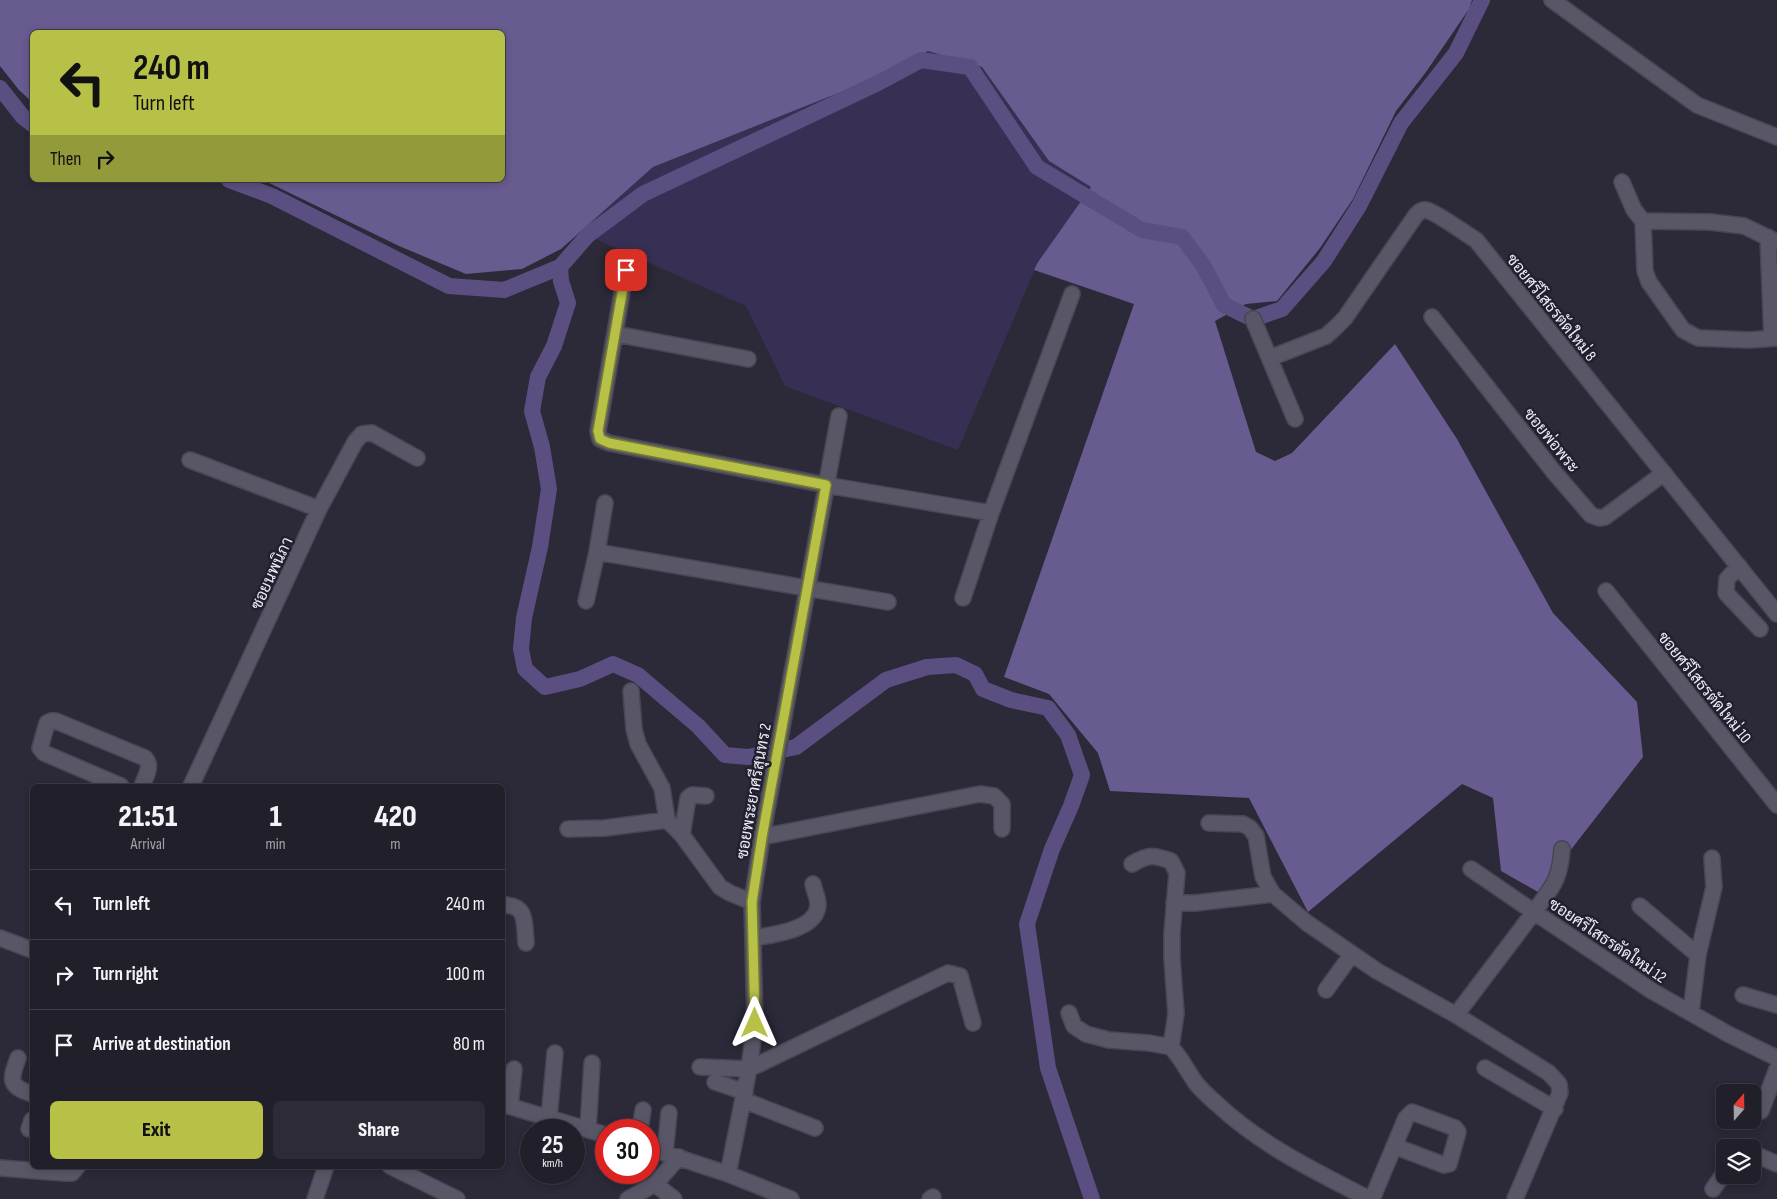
<!DOCTYPE html>
<meta charset="utf-8">
<style>
body{margin:0;font-family:"Sofia Sans Condensed",Sarabun,sans-serif;background:#2d2c36;color:#f1f3f6;height:100vh;display:flex;flex-direction:column;font-size:19px;white-space:nowrap}
*{box-sizing:border-box;margin:0}
p{font-size:16px;color:#a2a2a8}
.icon{flex:none;width:28px;height:28px;fill:none;stroke:currentColor;stroke-width:2;stroke-linecap:round;stroke-linejoin:round}
.map{position:relative;flex:1;overflow:hidden}
.panel{position:absolute;left:30px;top:784px;width:475px;height:385px;display:flex;flex-direction:column;background:#211f2a;border-radius:8px;box-shadow:0 2px 8px #0003,0 0 0 1px #3e3d47}
.panel>*{flex:none}
.hud{position:absolute;left:30px;top:30px;width:475px;height:152px;border-radius:8px;box-shadow:0 2px 8px #0003,0 0 0 1px #3e3d47;background:#b7c148;color:#111;overflow:hidden}
.needle{width:32px;rotate:20deg}
.tools{position:absolute;left:1716px;top:1084px;display:grid;gap:10px}
.tools a{display:grid;place-items:center;width:45px;height:45px;border-radius:8px;background:#211f2a;box-shadow:0 2px 8px #0003,0 0 0 1px #3e3d47;font-size:25px}
.speed{position:absolute;left:520px;top:1119px;display:flex;gap:10px;font-size:25px;font-weight:700;text-align:center}
.speed>*{display:grid;place-content:center;width:65px;height:65px;border-radius:50%;background:#211f2a;box-shadow:0 2px 8px #0003,0 0 0 1px #3e3d47;line-height:1}
.speed small{font-size:12px;font-weight:400}
.speed .limit{border:8px solid #d22;background:#fff;color:#111}
.pin{position:absolute;display:grid;place-items:center;width:42px;height:42px;color:#fff;margin:-21px;border-radius:10px;box-shadow:0 2px 8px #0006}
.me{position:absolute;width:55px;margin:-28px;rotate:0deg;stroke-linejoin:round;filter:drop-shadow(0 0 4px #0008)}
.turn{display:flex;align-items:center;gap:18px;height:105px;padding:0 20px;font-size:22px}
.turn .icon{width:65px;height:65px;stroke-width:2.5}
.turn b{display:block;font-size:35px;line-height:42px}
.then{display:flex;align-items:center;height:48px;padding:0 20px;background:#0003;gap:10px;font-size:19px}
.eta{display:flex;justify-content:space-evenly;align-items:center;height:85px;text-align:center}
.eta b{font-size:30px;font-weight:800;line-height:35px}
.button{display:flex;gap:10px;margin-top:auto;padding:10px 20px}
.button a{flex:1;height:58px;border-radius:8px;background:#b7c148;color:#111;font-size:20px;font-weight:800;line-height:58px;text-align:center}
.button a+a{background:#2d2c36;color:#f1f3f6}
ul{padding:0;list-style:none}
li{display:flex;align-items:center;gap:15px;height:70px;padding:0 20px;border-top:1px solid #3e3d47}
li div{flex:1}
li b{display:block;font-size:19px}
li em{font-style:normal}
.map>svg:first-child{display:block}
.green{fill:#383054}
.forest{fill:#675b8f}
.lines{fill:none;stroke-linecap:round;stroke-linejoin:round}
.canal{stroke:#5b4f82;stroke-width:16}
.minor-casing{stroke:#484653;stroke-width:18}
.minor{stroke:#595667;stroke-width:15}
.route-casing{stroke:#777d2f;stroke-width:12}
.route{stroke:#b7c148;stroke-width:9}
.labels{text-anchor:middle;stroke-width:5;stroke-linejoin:round;paint-order:stroke}
.street-label{font-size:16px;fill:#edecf6;stroke:#221f2e}
</style>
<div class="map">
<svg width="1777" height="1199" viewBox="0 0 1777 1199">
<rect width="100%" height="100%" fill="#2c2938"/>
<path class="green" d="M928,51L982,67L1049,161L1091,187L1038,262L958,450L785,386L746,306L580,232L653,167L866,82Z"/>
<path class="forest" d="M0,0H1472L1469,9L1426,72L1396,111L1353,199L1320,248L1277,301L1246,304L1215,321L1256,452L1275,461L1292,453L1395,344L1457,439L1553,613L1637,702L1643,757L1538,892L1501,871L1493,798L1462,784L1308,912L1249,798L1110,791L1098,753L1049,694L1004,677L1134,304L1034,270L1038,262L1091,187L1049,161L982,67L928,51L866,82L653,167L561,249L522,269L466,274L399,246L263,180H502V32H32V102L19,90L0,66Z"/>
<g class="lines">
<path class="canal" d="M0,88L23,117L32,124
M229,180L272,196L449,286L504,290L560,267
M1092,1199L1048,1068L1027,924L1052,849L1071,806L1082,775L1068,735L1048,708L1011,700L983,689L975,674L956,665L927,667L886,680L796,747L748,757L725,755L698,726L638,675L613,664L580,679L545,687L525,669L521,649L524,618L540,547L549,489L542,447L532,411L538,377L554,346L568,303L561,281L560,267L588,235L643,194L878,83L921,60L970,67L1037,167L1142,230L1182,237L1203,265L1224,305L1253,319L1282,309L1324,261L1359,206L1401,123L1456,53L1482,0"/>
<defs>
<path id="minor" d="M1552,0L1697,105L1777,137
M1622,182L1634,210L1643,221
M1768,237L1772,338
M1777,242L1744,226L1711,222L1643,221L1645,271L1649,282L1683,330L1698,338L1749,340L1777,338
M626,269L598,431L600,439L609,443L826,485L991,513
M1432,317L1553,471L1591,515L1599,518L1605,517L1664,473
M1253,319L1295,419
M616,334L748,359
M1270,358L1326,336L1335,328L1345,318L1416,215C1419,212 1422,209 1426,210C1438,213 1464,233 1476,240L1777,614
M190,460L319,509
M597,552L888,602
M1739,566L1727,579L1726,593L1760,629
M1606,591L1777,805
M963,598L991,513L1072,294
M586,601L597,552L605,503
M631,691L634,729L638,744L662,788L667,820
M121,786L44,753L40,748L47,723L51,721H56L145,758C153,766 145,777 142,786
M191,786L319,509L355,442L362,434L372,433L417,458
M1209,823L1243,824L1250,828L1256,836L1263,877L1273,894
M568,829L605,828L667,820L682,835L720,887L730,893L752,902
M682,835L688,798L692,795L706,796
M762,837L980,794L994,796L1002,804V829
M1132,864C1148,854 1154,855 1171,861L1177,873L1172,933V958L1176,1014L1171,1047C1181,1058 1187,1070 1195,1082C1201,1090 1209,1097 1217,1104C1262,1146 1315,1171 1369,1199
M1471,869L1534,912C1552,887 1560,881 1562,849
M1174,903H1195L1273,894L1307,923L1377,971L1456,1015L1549,1073L1559,1084L1560,1093L1515,1199
M502,905C528,904 524,923 526,943
M1640,906L1698,955
M0,938L32,950
M753,938C772,935 818,930 818,904C818,898 814,890 813,884
M1326,990L1352,954
M1743,995L1777,1005
M1691,1012L1698,955L1714,887L1712,858
M1069,1013L1074,1026L1086,1034L1109,1040L1149,1043L1171,1047
M1456,1015L1534,912L1652,991L1728,1034L1777,1058
M18,1058C10,1080 8,1086 32,1094
M700,1067L749,1069L948,973L960,976L973,1023
M1485,1068L1555,1109
M715,1082L745,1092
M743,1100L815,1128
M502,1104L606,1135
M510,1106L514,1069
M1761,1111L1777,1069
M549,1118L555,1053
M29,1129L32,1120
M588,1129L592,1063
M640,1130L643,1110
M649,1148L728,1174L791,1199
M665,1153L669,1113
M1752,1153L1777,1164
M390,1166L457,1199
M0,1168L64,1173H72L78,1166
M728,1174L749,1069L755,1023L752,902L762,837L839,416
M655,1184L674,1199
M1713,1189L1725,1172
M315,1199L326,1166
M628,1199L655,1184L679,1157
M930,1199L933,1197
M1372,1199L1406,1118L1412,1112L1455,1128L1458,1132L1449,1164L1444,1165L1394,1146"/>
</defs>
<use href="#minor" class="minor-casing"/>
<use href="#minor" class="minor"/>
</g>
<g class="lines">
<defs>
<path id="route" d="M626,270L598,431L600,439L609,443L826,485L762,837L752,902L755,1023"/>
</defs>
<use href="#route" class="route-casing"/>
<use href="#route" class="route"/>
</g>
<g class="labels">
<g class="street-label">
<text transform="translate(1552 307) rotate(51)" y="6">ซอยศรีโสธรตัดใหม่ 8</text>
<text transform="translate(1552 440) rotate(51)" y="6">ซอยพ่อพระ</text>
<text transform="translate(271 573) rotate(-65)" y="6">ซอยนพนิภา</text>
<text transform="translate(1705 687) rotate(51)" y="6">ซอยศรีโสธรตัดใหม่ 10</text>
<text transform="translate(753 791) rotate(-80)" y="6">ซอยพระยาศรีสุนทร 2</text>
<text transform="translate(1608 940) rotate(34)" y="6">ซอยศรีโสธรตัดใหม่ 12</text>
</g>
</g>
</svg>
<div class="tools">
<a><svg class="needle" viewBox="-14 -14 28 28"><path d="M0-13l5 13h-10z" fill="#e53935"/><path d="M0 13l5-13h-10z" fill="#a2a2a8"/></svg></a>
<a><svg class="icon" aria-label="layers" viewBox="0 0 24 24"><path d="M12 4l9 5-9 5-9-5zM3 14l9 5 9-5"/></svg></a>
</div>
<div class="speed"><div>25<small>km/h</small></div><div class="limit">30</div></div>
<div class="pin" style="left:626px;top:270px;background:#d93025"><svg class="icon" aria-label="arrive" viewBox="0 0 24 24"><path d="M6 21V4h12l-3 4 3 4H6"/></svg></div>
<svg class="me" style="left:755px;top:1023px" viewBox="-20 -20 40 40"><path d="M0-17L14 15 0 8-14 15z" fill="#b7c148" stroke="#fff" stroke-width="4"/></svg>
<div class="hud">
<div class="turn"><svg class="icon" aria-label="left" viewBox="0 0 24 24"><path d="M17 20v-9H6M10 6l-5 5 5 5"/></svg><div><b>240 m</b>Turn left</div></div>
<div class="then">Then<svg class="icon" aria-label="right" viewBox="0 0 24 24"><path d="M7 20v-9h11M14 6l5 5-5 5"/></svg></div>
</div>
<section class="panel">
<div class="eta">
<div><b>21:51</b><p>Arrival</p></div>
<div><b>1</b><p>min</p></div>
<div><b>420</b><p>m</p></div>
</div>
<ul>
<li><svg class="icon" aria-label="left" viewBox="0 0 24 24"><path d="M17 20v-9H6M10 6l-5 5 5 5"/></svg><div><b>Turn left</b></div><em>240 m</em></li>
<li><svg class="icon" aria-label="right" viewBox="0 0 24 24"><path d="M7 20v-9h11M14 6l5 5-5 5"/></svg><div><b>Turn right</b></div><em>100 m</em></li>
<li><svg class="icon" aria-label="arrive" viewBox="0 0 24 24"><path d="M6 21V4h12l-3 4 3 4H6"/></svg><div><b>Arrive at destination</b></div><em>80 m</em></li>
</ul>
<div class="button"><a>Exit</a><a>Share</a></div>
</section>
</div>
